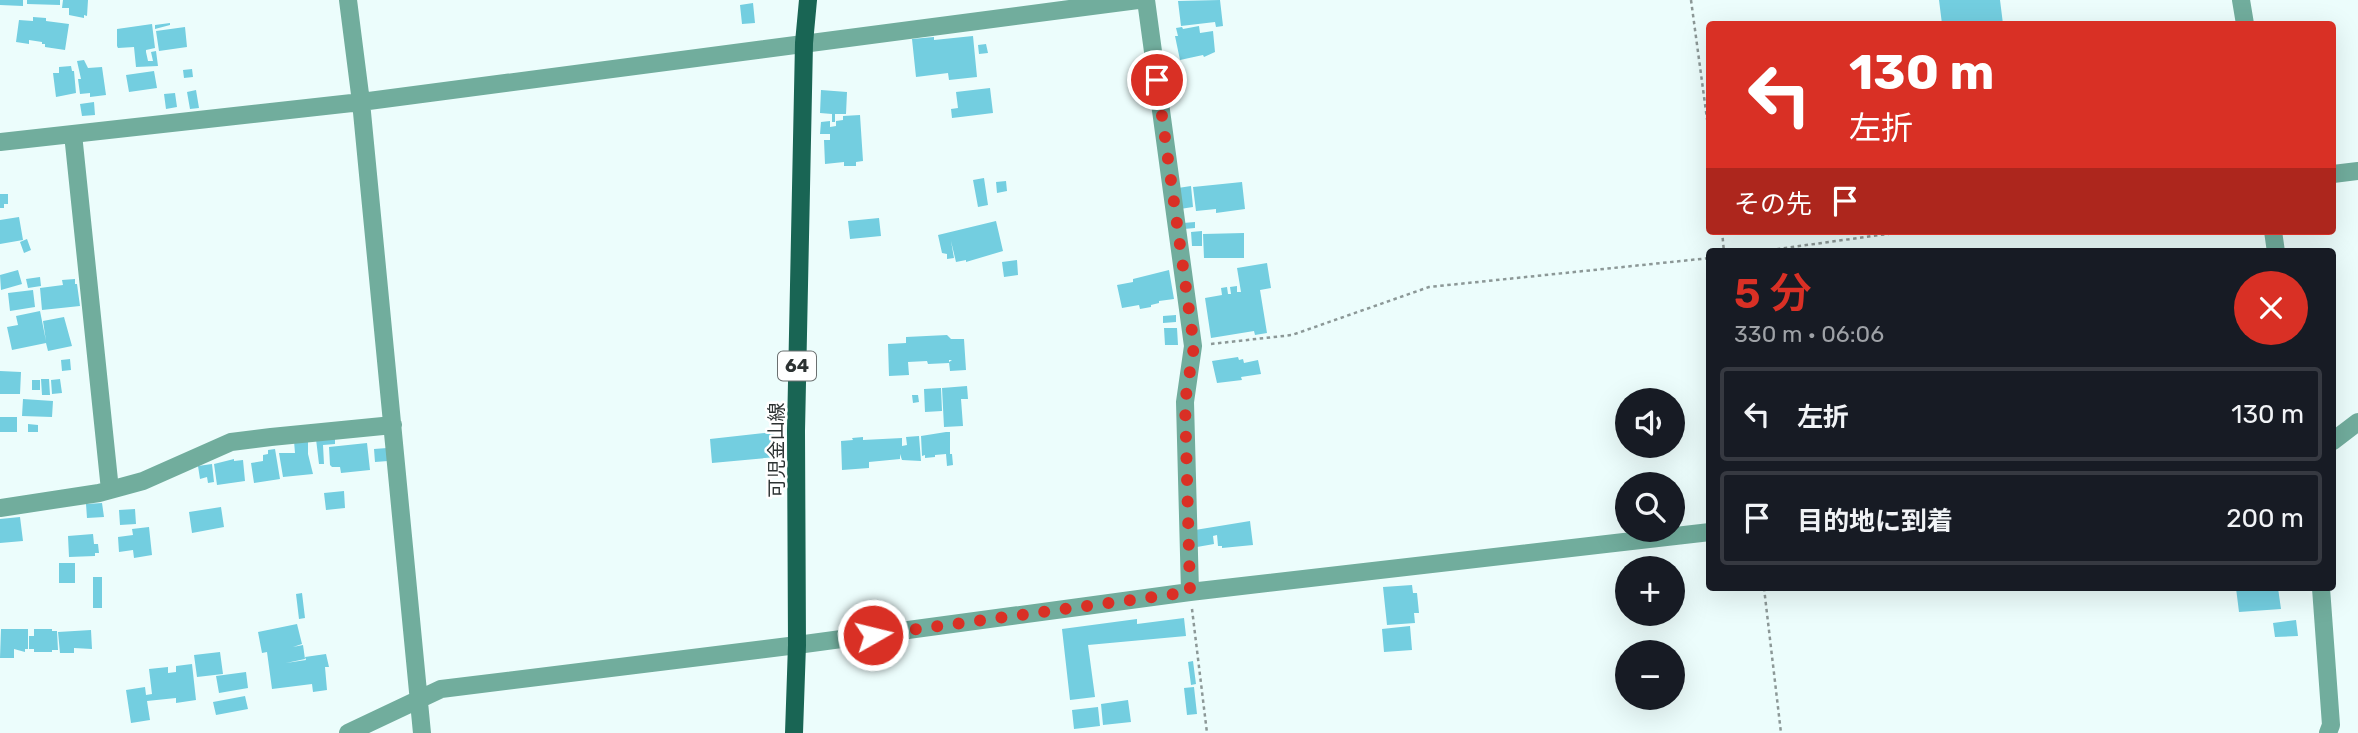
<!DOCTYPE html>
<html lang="ja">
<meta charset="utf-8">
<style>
body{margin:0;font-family:Rubik,"Noto Sans JP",sans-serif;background:#20242c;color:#f1f3f6;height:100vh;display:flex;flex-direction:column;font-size:26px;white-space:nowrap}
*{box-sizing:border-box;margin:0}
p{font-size:23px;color:#9ea1a6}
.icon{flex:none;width:38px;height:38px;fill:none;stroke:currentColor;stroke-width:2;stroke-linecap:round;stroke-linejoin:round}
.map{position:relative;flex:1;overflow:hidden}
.panel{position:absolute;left:1706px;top:248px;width:630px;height:343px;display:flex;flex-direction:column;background:#171b24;border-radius:7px;box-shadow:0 7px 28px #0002}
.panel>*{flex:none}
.banner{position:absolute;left:1706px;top:21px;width:630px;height:214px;border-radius:7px;box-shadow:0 7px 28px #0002;background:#d93025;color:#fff;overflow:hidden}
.tools{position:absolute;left:1615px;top:388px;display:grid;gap:14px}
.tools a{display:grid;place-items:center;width:70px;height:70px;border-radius:50%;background:#171b24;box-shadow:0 7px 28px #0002;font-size:35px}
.pin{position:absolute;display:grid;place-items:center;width:60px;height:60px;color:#fff;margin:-30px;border:4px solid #fff;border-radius:50%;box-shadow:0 2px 7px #0007}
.me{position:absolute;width:77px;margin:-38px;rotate:82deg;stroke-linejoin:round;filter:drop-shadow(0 0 5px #0008)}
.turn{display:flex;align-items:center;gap:24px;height:147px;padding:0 28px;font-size:32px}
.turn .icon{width:91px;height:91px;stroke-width:2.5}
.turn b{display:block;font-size:49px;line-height:60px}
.then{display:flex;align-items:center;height:66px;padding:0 28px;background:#0003;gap:14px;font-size:26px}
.round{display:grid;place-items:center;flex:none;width:74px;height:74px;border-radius:37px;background:#20242c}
.head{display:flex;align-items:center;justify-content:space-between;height:119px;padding:0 28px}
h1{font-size:42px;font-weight:600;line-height:52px;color:#d93025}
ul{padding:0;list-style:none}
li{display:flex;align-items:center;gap:21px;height:94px;margin:0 14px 10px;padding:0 14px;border:4px solid #363941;border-radius:7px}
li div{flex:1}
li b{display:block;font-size:26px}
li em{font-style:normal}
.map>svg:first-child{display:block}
.building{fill:#73cee0}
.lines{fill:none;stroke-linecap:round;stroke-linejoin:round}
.path{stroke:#8c9897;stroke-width:2.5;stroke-dasharray:3.5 3.5;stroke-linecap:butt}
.minor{stroke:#71ad9d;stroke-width:18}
.tertiary{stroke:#71ad9d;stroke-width:18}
.primary{stroke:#196554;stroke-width:18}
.route{stroke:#d93025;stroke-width:12;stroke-dasharray:0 21.6}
.labels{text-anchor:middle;stroke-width:5;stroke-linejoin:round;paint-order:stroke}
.shield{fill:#fff;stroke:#6b7070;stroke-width:2}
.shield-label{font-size:18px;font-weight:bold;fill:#2c3232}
.street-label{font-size:19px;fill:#2c3232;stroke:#fff}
</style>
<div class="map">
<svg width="2358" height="733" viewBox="0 0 2358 733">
<rect width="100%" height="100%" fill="#ecfdfc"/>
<path class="building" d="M0,0H23V6L0,5Z
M27,0H60V5L27,4Z
M63,0H88L87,16L84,15V18L69,15V8H62Z
M1220,0L1223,26L1216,27L1215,22L1181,26L1178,1Z
M1939,0H2000L2003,24H1942Z
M753,3L755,23L742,24L740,5Z
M33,17L46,18V21L69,24L65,50L45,47V44H42V42L29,40V44L16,42L19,20L33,21Z
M170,23V25L155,29V25Z
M152,24L155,48L146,50V52L148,61H153L151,52L156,51L158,66L136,67L134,47L118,48L117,46V29Z
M1199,26L1200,33L1213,31L1215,52L1204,57L1203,55L1180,60L1175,36H1178L1176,28L1182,27L1183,29Z
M185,27L187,47L159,51L156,31Z
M973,36L977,77L949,80L948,73L916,77L912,39L934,37V40Z
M986,44L988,53L979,54L978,45Z
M84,60L88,68L102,67L106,95L90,97V93L80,94L78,79H81L77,61Z
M71,66L72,71H74L76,93L56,97L53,73H59V67Z
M192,69L193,77L184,78L183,70Z
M154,71L157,88L129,92L126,75Z
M990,88L993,113L952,118L951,109L958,108L956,92Z
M196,90L199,108L190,109L187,92Z
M821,90L847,92L846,114H835V122H832V114L820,113Z
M175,93L177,107L166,109L164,94Z
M94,102L95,115L82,116L80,104Z
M860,115L863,161L856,162V166H844V162L825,164L824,140H830V134H820L821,122L830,121V127L836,126V121L843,120V116Z
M984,178L988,205L978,207L973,180Z
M1006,181L1007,191L997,193L996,182Z
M1242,182L1245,209L1216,213V209L1196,211L1193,187Z
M1191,186L1193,207L1180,209L1178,188Z
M0,194H8V204H4V208H0Z
M19,217L23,240L0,244V220Z
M879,218L881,236L850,239L848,221Z
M996,221L1003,251L966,262V260L956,262L951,241L954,258L947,259V254L942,253L938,235Z
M1195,222V228L1184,229L1183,223Z
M1202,231V246H1192L1191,232Z
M1244,233V258H1204L1203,234Z
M27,239L31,250L24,253L20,242Z
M1017,260L1018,275L1004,277L1002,262Z
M1267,263L1271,288L1260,290L1267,333L1255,335L1254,331L1211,338L1205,298L1222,295L1221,288L1227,287L1228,294H1231L1230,287L1237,286V292H1241L1237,268Z
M18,270L22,284L1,290L0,275Z
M1169,270L1174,299L1159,301V303L1151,305V307L1140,309L1139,305L1122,308L1117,285L1133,282V279Z
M40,277L41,286L28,288L26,279Z
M75,279V284H77L80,306L42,310L40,288L63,285L62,280Z
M33,290L35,307L10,311L8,293Z
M40,311L46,341L43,321L64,317L72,346L48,351L46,343L12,350L7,327L18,325L16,316Z
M1176,315V322L1163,323V316Z
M1164,328H1177L1178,345H1165Z
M947,335L951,339H964L966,370L950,371L949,362L952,360H949V363L928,364L927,361L908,362L909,375L889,376L888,344L906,343V337Z
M1238,357L1239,360L1243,359L1244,363L1258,360L1261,374L1241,377L1242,380L1217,383L1212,361Z
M70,359L71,370L62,371L61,360Z
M0,371L21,372L20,394H0Z
M41,379H49L50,395H42Z
M60,379L62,393L52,394L51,380Z
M32,380H40V390H32Z
M967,386L968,399H961L963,426L944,427L942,388Z
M941,388L942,411L925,412L924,389Z
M912,395H918L919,402L913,403Z
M23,399L53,401L52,417L22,416Z
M0,417H17V432H0Z
M28,424L38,425V432H28Z
M774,432L776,457L712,463L710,439Z
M946,432H950V454H952L953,465L947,466L946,454L935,455V457L925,458V455L922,456L921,436Z
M919,436L921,461L902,460L900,454V459L869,462V468L842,470L841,441L853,440L852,438L863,437V440L902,438V446L907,445L906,437Z
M335,438V444L323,445L324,464H319L316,439Z
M308,439V454L313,474L283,477L279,453H295L294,441Z
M367,443L370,470L341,473L340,467H332L330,465L329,447Z
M387,448L388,461L375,462L374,449Z
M275,449L280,479L254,483L251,463L263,461V455L268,454V450Z
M234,459V461L243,460L245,481L217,485L214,464Z
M212,464L214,482L208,483L207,477L200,479L198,466Z
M344,491L345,508L326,510L324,493Z
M102,503L104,517L87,518L86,504Z
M221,507L224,527L192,533L189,512Z
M135,509L136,524L120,525L119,510Z
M20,517L23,541L0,543V519Z
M1250,521L1253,545L1222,548V546H1218L1217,535L1213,536L1214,544L1197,547L1195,530Z
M149,527L152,555L134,558L133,550L119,552L118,537L133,535L132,529Z
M93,534L94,544H98L99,553H95V556L69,557L68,536Z
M59,563H75V583H59Z
M93,577H102V608H93Z
M1412,585L1413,593H1417L1419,613H1414L1415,623L1387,625L1383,587Z
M2236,588H2278L2281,609L2239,612Z
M302,593L305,618L299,619L296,594Z
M1184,618L1186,636L1088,645L1095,697L1070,700L1062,629L1137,619V624Z
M2296,620L2298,636L2275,637L2273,623Z
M297,624L302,644L293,647L303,645L305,659L286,663L306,660L305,657L326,654L329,667H325L327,690L313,692L312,684L272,689L267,652L262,653L258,632Z
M1410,626L1412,650L1384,652L1382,629Z
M1,629H28V649H25V652L14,649V658H0Z
M34,629H52V631H57L58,650H52V652H34V649H29V636H34Z
M91,630L92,649L74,648V653H60L58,632Z
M220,652L223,674L197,677L194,655Z
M1193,661L1196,684L1191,685L1188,662Z
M192,664L196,700L176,703V698L147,701L150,720L131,723L126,690L145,687L146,695L152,694L149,669L168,667V673L176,672V666Z
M246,672L248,688L219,693L216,676Z
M1194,687L1197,714L1187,715L1184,688Z
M245,696L248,709L216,715L213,702Z
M1128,700L1131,722L1103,725L1101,704Z
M1098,707L1100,726L1074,729L1072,710Z"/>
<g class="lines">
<path class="path" d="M1691,0L1710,141
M1722,231L1724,252
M1756,252L1909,231
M1211,344L1292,335L1429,287L1710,258
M1764,588L1781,733
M1192,609L1207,733"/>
<path class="minor" d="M348,0L361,102L422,733
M1146,0L1193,346L1185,402L1190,592
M73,134L110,490
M0,142L361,102L1138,0
M2333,174L2358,171
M2333,441L2358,422
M0,508L99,493L143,481L231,442L271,437L393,425
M348,733L441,689L797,645L1190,592L1710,532"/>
<path class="tertiary" d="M2241,0L2245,24
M2273,231L2276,252
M2321,588L2331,725L2328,733"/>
<path class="primary" d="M794,733L797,645L796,431L804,43L808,0"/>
</g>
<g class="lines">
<path class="route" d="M873,635L1190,592L1185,402L1194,346L1157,80"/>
</g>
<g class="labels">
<rect class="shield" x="778" y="351.5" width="38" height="29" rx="5"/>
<g class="shield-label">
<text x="797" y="372">64</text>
</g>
<g class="street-label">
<text transform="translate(776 450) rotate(-90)" y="7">可児金山線</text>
</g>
</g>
</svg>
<div class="tools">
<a><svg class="icon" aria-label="sound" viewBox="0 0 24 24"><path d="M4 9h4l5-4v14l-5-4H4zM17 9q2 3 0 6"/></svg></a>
<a><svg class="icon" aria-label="search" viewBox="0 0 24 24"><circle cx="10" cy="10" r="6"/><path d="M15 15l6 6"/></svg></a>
<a>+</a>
<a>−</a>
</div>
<div class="pin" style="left:1157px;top:80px;background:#d93025"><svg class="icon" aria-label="arrive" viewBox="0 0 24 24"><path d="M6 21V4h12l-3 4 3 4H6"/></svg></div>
<svg class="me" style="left:873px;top:635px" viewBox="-20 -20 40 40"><circle r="17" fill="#d93025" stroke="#fff" stroke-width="3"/><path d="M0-11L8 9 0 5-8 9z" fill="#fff"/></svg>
<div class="banner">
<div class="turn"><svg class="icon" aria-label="left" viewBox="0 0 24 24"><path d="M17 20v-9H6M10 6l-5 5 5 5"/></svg><div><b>130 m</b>左折</div></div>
<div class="then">その先<svg class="icon" aria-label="arrive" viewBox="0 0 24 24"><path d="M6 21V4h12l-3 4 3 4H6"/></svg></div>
</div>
<section class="panel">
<div class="head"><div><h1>5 分</h1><p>330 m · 06:06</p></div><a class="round" style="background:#d93025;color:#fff"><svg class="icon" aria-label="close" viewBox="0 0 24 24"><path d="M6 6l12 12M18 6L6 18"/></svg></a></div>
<ul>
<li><svg class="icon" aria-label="left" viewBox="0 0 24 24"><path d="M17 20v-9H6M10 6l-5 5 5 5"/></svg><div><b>左折</b></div><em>130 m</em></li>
<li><svg class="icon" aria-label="arrive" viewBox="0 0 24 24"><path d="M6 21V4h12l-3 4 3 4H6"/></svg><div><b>目的地に到着</b></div><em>200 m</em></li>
</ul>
</section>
</div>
